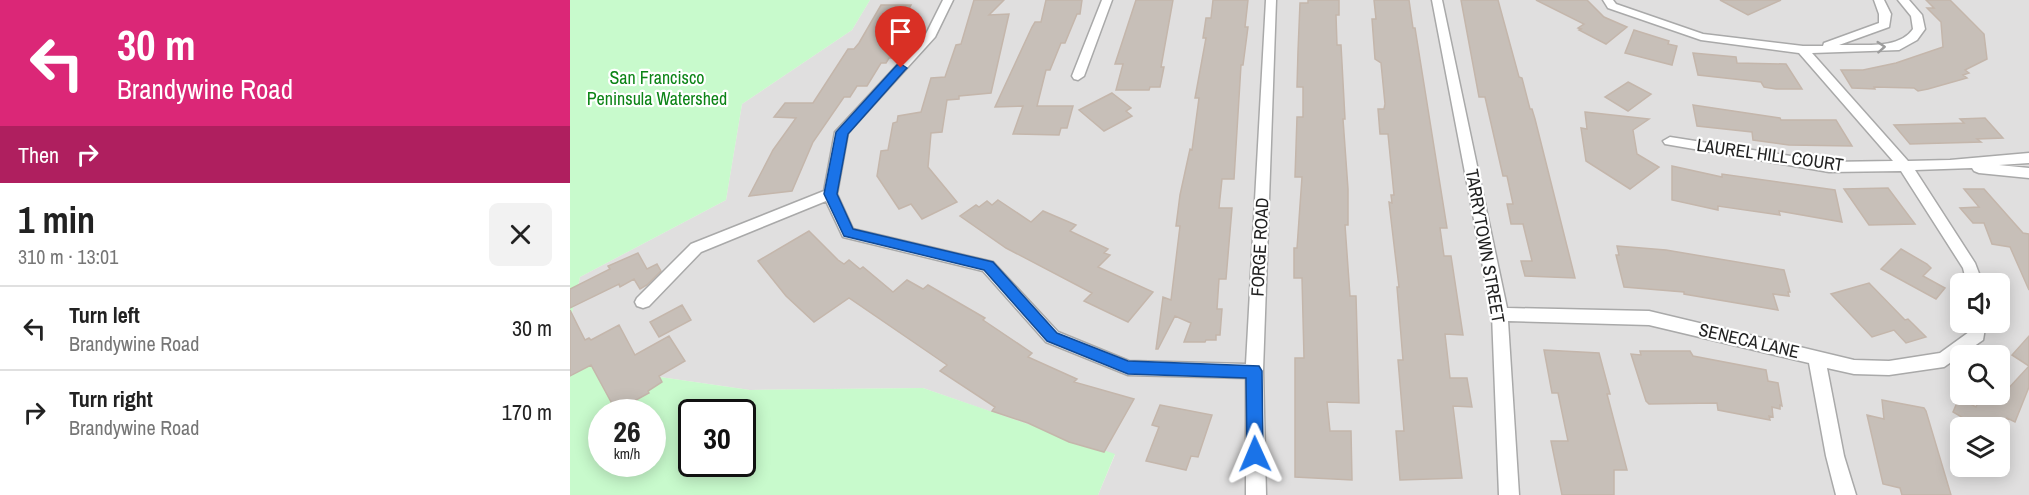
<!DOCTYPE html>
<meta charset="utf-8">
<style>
body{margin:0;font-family:"Archivo Narrow",sans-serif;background:#f2f2f2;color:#222;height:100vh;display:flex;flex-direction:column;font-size:22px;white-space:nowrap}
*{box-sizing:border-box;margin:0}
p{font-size:20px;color:#767676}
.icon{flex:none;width:33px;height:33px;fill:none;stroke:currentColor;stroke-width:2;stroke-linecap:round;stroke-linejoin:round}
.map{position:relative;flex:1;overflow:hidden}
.sheet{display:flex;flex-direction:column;background:#fff;width:570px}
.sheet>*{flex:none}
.guide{background:#db2777;color:#fff;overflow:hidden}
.controls{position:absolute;left:1380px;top:273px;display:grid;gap:12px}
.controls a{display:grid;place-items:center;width:60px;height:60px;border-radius:9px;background:#fff;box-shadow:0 3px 15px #0003;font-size:30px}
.speed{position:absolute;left:18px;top:399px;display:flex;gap:12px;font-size:30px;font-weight:700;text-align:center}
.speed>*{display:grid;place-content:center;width:78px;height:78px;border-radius:50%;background:#fff;box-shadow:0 3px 15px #0003;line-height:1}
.speed small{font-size:15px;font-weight:400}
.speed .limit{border:3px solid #111;border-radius:9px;background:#fff;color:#111}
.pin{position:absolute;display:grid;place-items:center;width:51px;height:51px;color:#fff;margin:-62px -26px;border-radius:50% 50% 50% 0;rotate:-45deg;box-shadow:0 0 6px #0007}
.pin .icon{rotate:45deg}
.me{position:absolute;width:66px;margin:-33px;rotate:359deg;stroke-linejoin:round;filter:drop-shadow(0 0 4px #0008)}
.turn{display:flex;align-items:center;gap:21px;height:126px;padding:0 18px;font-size:27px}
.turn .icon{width:78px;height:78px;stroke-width:2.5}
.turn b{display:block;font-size:42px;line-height:51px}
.then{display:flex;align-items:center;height:57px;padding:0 18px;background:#0003;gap:12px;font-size:22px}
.round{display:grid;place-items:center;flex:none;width:63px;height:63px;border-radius:9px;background:#f2f2f2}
.headline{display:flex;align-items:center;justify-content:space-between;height:102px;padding:0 18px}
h1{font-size:36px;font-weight:800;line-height:45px}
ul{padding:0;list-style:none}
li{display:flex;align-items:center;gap:18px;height:84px;padding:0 18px;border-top:2px solid #e0e0e0}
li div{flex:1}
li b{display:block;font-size:22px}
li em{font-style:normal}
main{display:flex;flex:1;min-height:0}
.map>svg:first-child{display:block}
.residential{fill:#e0dfdf;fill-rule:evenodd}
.park{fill:#c8facc;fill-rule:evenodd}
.building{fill:#c7bfb8;stroke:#c4b6ab;stroke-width:1.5}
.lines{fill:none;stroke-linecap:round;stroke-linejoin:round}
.street-casing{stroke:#a9a9a9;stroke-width:3}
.street{fill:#fff;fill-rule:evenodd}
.oneway{stroke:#9c9c9c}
.route{fill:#1a73e8;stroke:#114b97;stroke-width:1.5}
.labels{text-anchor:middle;stroke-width:4.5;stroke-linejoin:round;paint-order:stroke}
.park-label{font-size:18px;fill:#0c8416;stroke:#fff}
.street-label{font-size:18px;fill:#222;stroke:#fff}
</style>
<main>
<section class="sheet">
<div class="guide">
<div class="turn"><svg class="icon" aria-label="left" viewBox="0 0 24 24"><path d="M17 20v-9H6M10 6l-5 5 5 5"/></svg><div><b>30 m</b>Brandywine Road</div></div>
<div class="then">Then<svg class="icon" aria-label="right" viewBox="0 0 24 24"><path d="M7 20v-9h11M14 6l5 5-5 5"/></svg></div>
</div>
<div class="headline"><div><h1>1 min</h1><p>310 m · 13:01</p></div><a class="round"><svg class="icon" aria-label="close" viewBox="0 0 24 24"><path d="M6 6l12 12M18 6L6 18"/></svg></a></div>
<ul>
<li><svg class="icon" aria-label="left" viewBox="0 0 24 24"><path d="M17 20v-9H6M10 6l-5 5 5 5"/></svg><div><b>Turn left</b><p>Brandywine Road</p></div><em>30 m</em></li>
<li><svg class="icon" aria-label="right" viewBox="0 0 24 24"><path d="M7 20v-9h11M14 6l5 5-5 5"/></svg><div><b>Turn right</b><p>Brandywine Road</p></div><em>170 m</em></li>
</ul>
</section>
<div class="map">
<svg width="1459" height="495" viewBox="0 0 1459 495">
<rect width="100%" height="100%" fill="#f2efe9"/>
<path class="residential" d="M300,0H1459V495H528L545,455L353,388L180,390L0,364V322L10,277L156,200L172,104L282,30ZM1390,284H1430V322H1390ZM1390,356H1430V394H1390ZM1390,428H1430V466H1390Z"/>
<path class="park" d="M0,0H300L282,30L172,104L156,200L10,277L0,322Z
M0,364L180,390L353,388L545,454L528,495H0ZM32,412H82V464H32ZM122,412H172V464H122Z"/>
<path class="building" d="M404,0H434L419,15L439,14L421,93L389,96V99L377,100L372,132L361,133L358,167L387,202L352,219L341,204L329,209L307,176L311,151L318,150L323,123L327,122L328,116L351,112L361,78L375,77L386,45L391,44Z
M476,0H512L510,14H507L495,43H491L480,70H476L467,106H503L497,128H491L489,135L443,134L453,106L425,107L462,27L465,22H471Z
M566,0H603L591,67H594L590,87H580L579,90H546L553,64H545Z
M643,0H678L675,27H678L673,65H671L664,179H652L649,208H662L656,279H649L647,309H652L650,335H646V340H636L635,342H614L621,323L605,316L588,349H586L593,297L601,300L610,226H606L610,195L620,149L622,150L629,98H625L636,38H633L636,18H641Z
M738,0H769V15H766L767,45H771L775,119H773L778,189V225H775L780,296H786L789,403L757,402L760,431H781L782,480L725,477V358H734L732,278H724V248H727L732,177H725L727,117H733V87H727L728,51L730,3H738Z
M804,0H839L843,28H845L877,228H870L874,256H881L893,335L875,334L880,378H897L902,407L883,406L892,478L830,480L826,431H834L828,360H833L827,287H829L819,202L822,203L821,195H824L818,134H810L808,109H814L815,104L811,63L805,59L802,19H806Z
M891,0H928L949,77L952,78L960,109H962L965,119L1005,278L955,276L951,261H962L953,224H941L937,204H943L937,176H933L915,97H909Z
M966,0H1017L1034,17L1057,27L1036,44L1009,30L1011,29L1008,28L1014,24Z
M1150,0H1211L1178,15Z
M1356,0H1380L1414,34L1417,59L1395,70L1399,73L1393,75L1397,78L1358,89L1348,91L1344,88L1304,87L1305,89L1282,88L1271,70H1293L1326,63L1373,47L1371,22L1357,8H1364Z
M311,5H341L320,44H331L322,58H319L316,63H311L297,86H287L280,97H274L243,142L222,191L179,196L203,150L226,118L204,117L215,103H243L278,49H284L289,43Z
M1064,30L1099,41L1098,44L1107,46L1102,65L1055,53Z
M1123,53L1166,57L1167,63L1216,64L1232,89H1206L1194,87L1191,82L1128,75Z
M1058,82L1081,94L1058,111L1035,97Z
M542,93L561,108L556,111L562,116L534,131L509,110Z
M1123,105L1210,118L1211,120H1266L1282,146L1219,145L1183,140L1182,132L1127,126Z
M1015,112L1079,119L1063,130L1067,154L1089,167L1060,189L1016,161L1011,128L1017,129Z
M1415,118L1433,138L1407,139L1411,142L1340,144L1324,125L1394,123L1390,119Z
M1102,166L1152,177V174L1265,190L1272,222L1209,211L1210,215L1148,206V210L1102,200Z
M1318,188L1345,224L1299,225L1274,189Z
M1394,189H1414L1453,233L1459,234V290L1440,247L1422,244L1414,223H1403L1390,208L1409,207Z
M428,200L461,222L473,211L506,225L500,231L538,249L534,253L540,255L528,267L583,292L558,322L514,301L522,293L436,248L390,216L406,205L409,207L417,201L422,205Z
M239,231L268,260L274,264L279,260L290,269L293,267L323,292L337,280L353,289L358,285L415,318L413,320L462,353L458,357L507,379L504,382L564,399L534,452L499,442L458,423L422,411L425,407L370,371L377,365L279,298L244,322L216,296L188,261Z
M1047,246L1096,250L1214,270L1220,292H1218L1219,296L1203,294L1208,310L1114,294V292L1054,287L1046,255H1049Z
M1331,249L1357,264L1361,268L1353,276L1375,288L1366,299L1311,269Z
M68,253L77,269L87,264L91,271L77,285L70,289L64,279L50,287L49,284L0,308V289L40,269L38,266Z
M1299,283L1335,320L1338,319L1356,337L1336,343L1324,330L1302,337L1261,294Z
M112,305L121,320L89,337L80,322Z
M0,310L15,340L19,338L21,340L49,325L65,355L99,336L115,361L89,376L92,382L78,391L79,393L46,411L21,365L0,376Z
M1459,336V366L1442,355Z
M974,350L1029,353L1040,394H1037L1057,470H1044V495H992L981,441H998L988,393H982Z
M1070,351H1120L1123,356L1196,370L1198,381L1208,383L1212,406L1210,405V409L1202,407L1203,417L1199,416L1200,420L1148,410L1147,403L1079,404L1076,401L1061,354L1071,355Z
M1459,366V387L1445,422L1437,418L1433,428H1410L1383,412L1389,398L1406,407L1411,394H1430V387L1436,391Z
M1312,400L1354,408L1356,411L1381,495H1332L1330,488L1313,484L1297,415L1314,419Z
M590,405L642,415L628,457L621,456L616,470L576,461L589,427L582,425Z"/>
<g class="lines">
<defs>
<path id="street" d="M373,0H383L365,37L278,133L267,194L283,229L423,262L488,332L559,361L676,364L696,0H706L693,371L696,495H676V378L558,375L476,342L413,271L273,237L256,201L131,252L79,306L73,308L67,306L65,302L67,298L121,244L254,191L265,132L356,34Z
M532,0H542L514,76L508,80L504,79L502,76Z
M862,0H872L937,308L1079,311L1284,360L1319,361L1370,353L1399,332L1400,322H1416L1413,340L1374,367L1319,375L1284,374L1257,368L1274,456L1286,495H1266L1256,456L1239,363L1079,325L938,321L949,495H929L922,314Z
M1033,0H1043L1046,4L1133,34L1233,46H1253L1254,43L1309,23V14L1304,0H1314L1321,14L1319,27L1269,45C1292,44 1329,50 1343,29L1341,16L1328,0H1339L1352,15L1355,29L1347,40L1329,50L1242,53L1338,161L1380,160L1459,153V163L1429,165L1459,168V178L1409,173L1404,171L1402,168L1345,170L1405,263L1413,284H1397L1393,268L1331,171L1259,172L1095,144L1093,141L1100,137L1259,162L1323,161L1229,53L1131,40L1038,8Z"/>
</defs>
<use href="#street" class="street-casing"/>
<use href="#street" class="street"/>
</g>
<defs><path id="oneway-chevron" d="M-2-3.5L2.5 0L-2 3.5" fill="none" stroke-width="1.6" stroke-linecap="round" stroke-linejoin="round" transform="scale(1.5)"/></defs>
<use class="oneway" href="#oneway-chevron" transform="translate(1311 47) rotate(-4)"/>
<path class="route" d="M331,64L337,68L335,70L278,134L267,194L283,229L423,262L487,333L558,361L689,366L692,371L693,454L691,459L685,461L679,459L677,454L676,378L558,374L477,341L414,270L274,236L254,194L266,132L327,65Z"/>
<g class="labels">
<g class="park-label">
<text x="87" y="84">San Francisco<tspan x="87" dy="21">Peninsula Watershed</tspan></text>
</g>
<g class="street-label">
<text transform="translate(1200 155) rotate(8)" y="6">LAUREL HILL COURT</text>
<text transform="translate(915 246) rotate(80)" y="6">TARRYTOWN STREET</text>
<text transform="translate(690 247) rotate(-87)" y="6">FORGE ROAD</text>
<text transform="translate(1179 341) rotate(13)" y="6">SENECA LANE</text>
</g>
</g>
</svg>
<div class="controls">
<a><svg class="icon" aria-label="sound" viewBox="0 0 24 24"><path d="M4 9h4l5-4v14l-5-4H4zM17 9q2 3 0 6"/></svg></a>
<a><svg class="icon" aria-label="search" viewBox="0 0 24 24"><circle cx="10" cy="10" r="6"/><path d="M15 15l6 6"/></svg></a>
<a><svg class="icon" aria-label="layers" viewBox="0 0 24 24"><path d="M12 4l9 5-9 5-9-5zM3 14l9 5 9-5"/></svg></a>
</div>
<div class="speed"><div>26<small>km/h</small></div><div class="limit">30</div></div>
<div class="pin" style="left:331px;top:68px;background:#d93025"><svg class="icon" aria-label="arrive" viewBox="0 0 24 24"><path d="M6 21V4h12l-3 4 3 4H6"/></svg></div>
<svg class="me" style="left:685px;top:454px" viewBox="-20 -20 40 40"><path d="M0-17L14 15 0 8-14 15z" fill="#1a73e8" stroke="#fff" stroke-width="4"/></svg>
</div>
</main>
